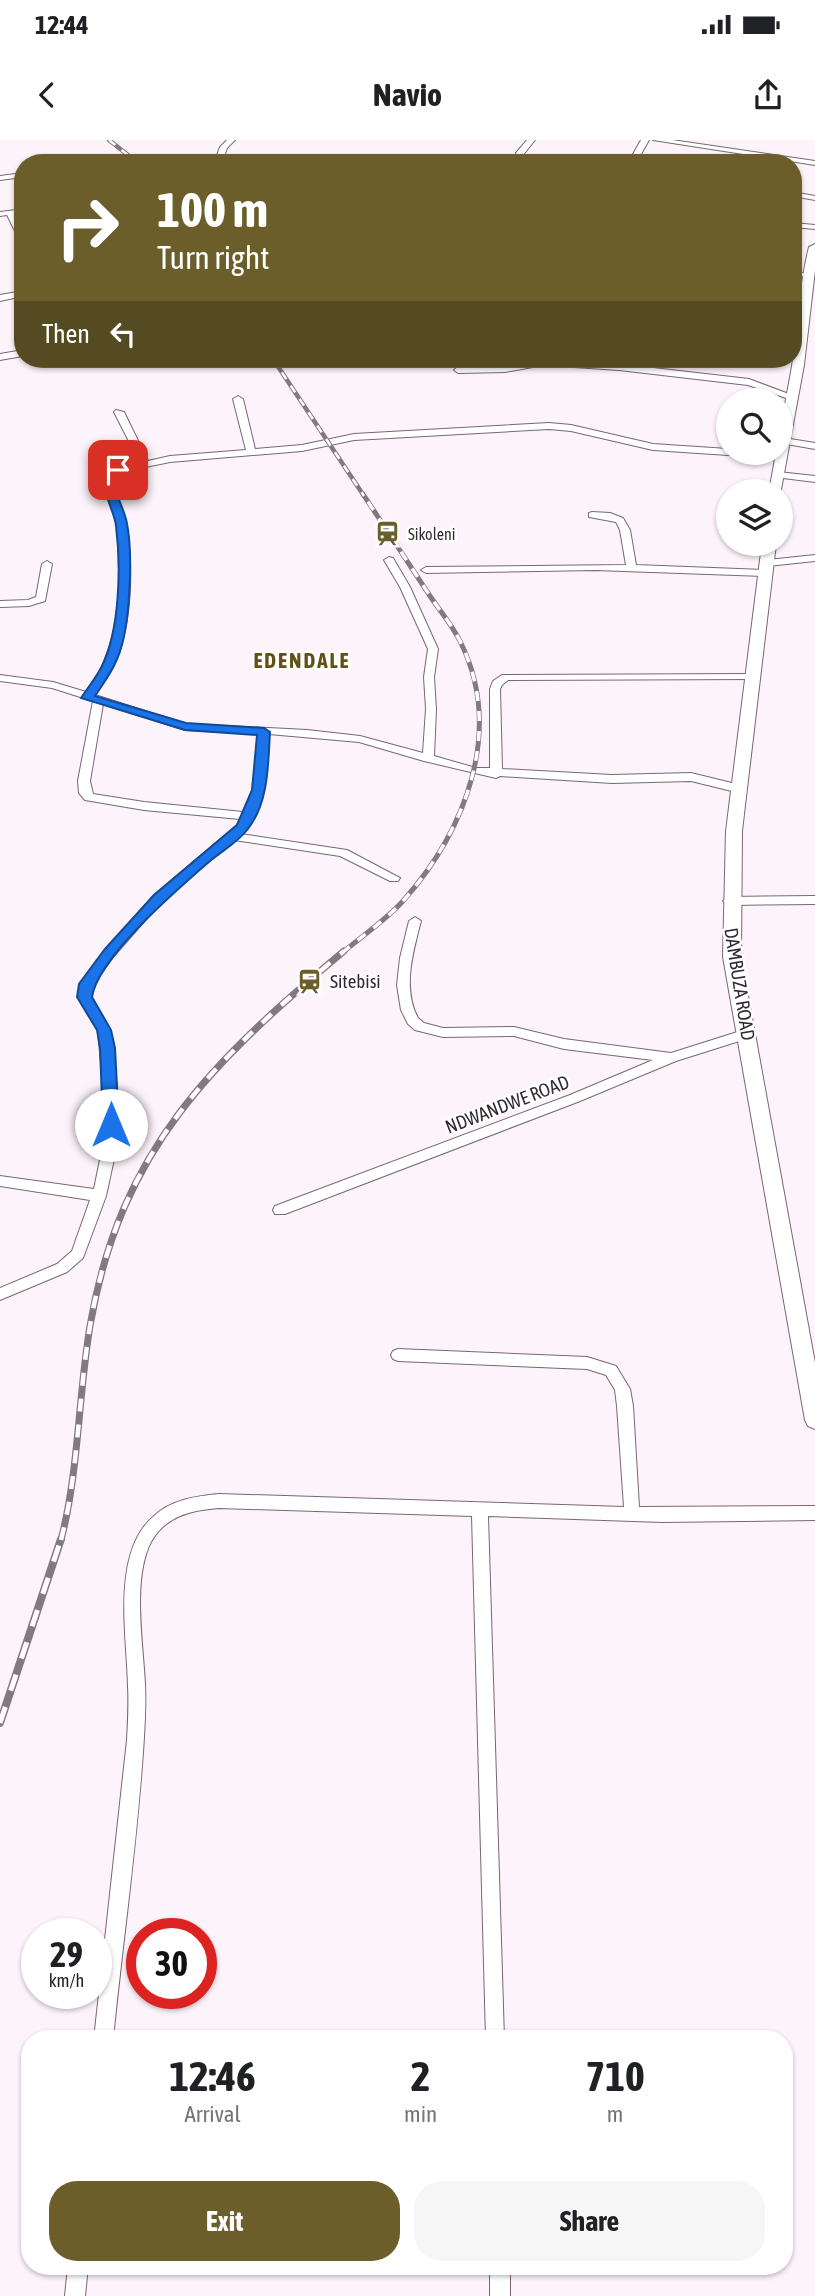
<!DOCTYPE html>
<style>
body{margin:0;font-family:"Asap Condensed",sans-serif;background:#f6f6f6;color:#202124;height:100vh;display:flex;flex-direction:column;font-size:26px;white-space:nowrap}
*{box-sizing:border-box;margin:0}
p{font-size:23px;color:#757577}
.icon{flex:none;width:38px;height:38px;fill:none;stroke:currentColor;stroke-width:2;stroke-linecap:round;stroke-linejoin:round}
.map{position:relative;flex:1;overflow:hidden}
.side{position:absolute;left:21px;top:1890px;width:772px;height:245px;display:flex;flex-direction:column;background:#fff;border-radius:28px;box-shadow:0 2px 5px #0004}
.side>*{flex:none}
.top-card{position:absolute;left:14px;top:14px;width:788px;height:214px;border-radius:28px;box-shadow:0 2px 5px #0004;background:#6b5e2b;color:#fff;overflow:hidden}
.tools{position:absolute;left:716px;top:248px;display:grid;gap:14px}
.tools a{display:grid;place-items:center;width:77px;height:77px;border-radius:50%;background:#fff;box-shadow:0 2px 5px #0004;font-size:35px}
.speed{position:absolute;left:21px;top:1778px;display:flex;gap:14px;font-size:35px;font-weight:700;text-align:center}
.speed>*{display:grid;place-content:center;width:91px;height:91px;border-radius:50%;background:#fff;box-shadow:0 2px 5px #0004;line-height:1}
.speed small{font-size:18px;font-weight:400}
.speed .limit{border:10px solid #d22;background:#fff;color:#111}
.pin{position:absolute;display:grid;place-items:center;width:60px;height:60px;color:#fff;margin:-30px;border-radius:14px;box-shadow:0 4px 10px #0006}
.me{position:absolute;width:77px;margin:-38px;rotate:0deg;stroke-linejoin:round;filter:drop-shadow(0 0 5px #0008)}
.turn{display:flex;align-items:center;gap:24px;height:147px;padding:0 28px;font-size:32px}
.turn .icon{width:91px;height:91px;stroke-width:2.5}
.turn b{display:block;font-size:49px;line-height:60px}
.then{display:flex;align-items:center;height:66px;padding:0 28px;background:#0003;gap:14px;font-size:26px}
.eta{display:flex;justify-content:space-evenly;align-items:center;height:119px;text-align:center}
.eta b{font-size:42px;font-weight:700;line-height:49px}
.button{display:flex;gap:14px;margin-top:auto;padding:14px 28px}
.button a{flex:1;height:80px;border-radius:28px;background:#6b5e2b;color:#fff;font-size:28px;font-weight:700;line-height:80px;text-align:center}
.button a+a{background:#f6f6f6;color:#202124}
.status{display:flex;justify-content:space-between;align-items:center;height:49px;padding:0 35px;background:#fff;direction:ltr}
.status svg{height:19px;fill:currentColor}
header{display:flex;justify-content:space-between;align-items:center;height:91px;padding:0 28px;background:#fff;font-size:32px;font-weight:700}
.map>svg:first-child{display:block}
.lines{fill:none;stroke-linecap:round;stroke-linejoin:round}
.street-casing{stroke:#796674;stroke-width:2}
.secondary-casing{stroke:#796674;stroke-width:2}
.street{fill:#fff;fill-rule:evenodd}
.secondary{fill:#fff;fill-rule:evenodd}
.rail-far3-casing{stroke:#837a81;stroke-width:4.5}
.rail-far2-casing{stroke:#837a81;stroke-width:5}
.rail-far1-casing{stroke:#837a81;stroke-width:7}
.rail-casing{stroke:#837a81;stroke-width:8}
.rail-far3{stroke:#fff;stroke-width:2.5;stroke-dasharray:8;stroke-linecap:butt}
.rail-far2{stroke:#fff;stroke-width:3.5;stroke-dasharray:10;stroke-linecap:butt}
.rail-far1{stroke:#fff;stroke-width:4.5;stroke-dasharray:13;stroke-linecap:butt}
.rail{stroke:#fff;stroke-width:5;stroke-dasharray:17;stroke-linecap:butt}
.route{fill:#1a73e8;stroke:#114b97;stroke-width:2}
.labels{text-anchor:middle;stroke-width:5;stroke-linejoin:round;paint-order:stroke}
.far-poi-label{font-size:16px;fill:#342b32;stroke:#fff;text-anchor:start}
.poi-label{font-size:19px;fill:#342b32;stroke:#fff;text-anchor:start}
.street-label{font-size:19px;fill:#342b32;stroke:#fff}
.far-district-label{font-size:21px;font-weight:bold;letter-spacing:2px;fill:#605114;stroke:#fff}
</style>
<div class="status"><b>12:44</b><svg viewBox="0 0 49 12"><path d="M0 12V9h3v3zM5 12V6h3v6zM10 12V3h3v9zM15 12V0h3v12zM26 1h20v11H26zM47 4h2v5h-2z"/></svg></div>
<header><svg class="icon" aria-label="back" viewBox="0 0 24 24"><path d="M15 5l-7 7 7 7"/></svg>Navio<svg class="icon" aria-label="share" viewBox="0 0 24 24"><path d="M12 15V3M7 8l5-5 5 5M5 13v7h14v-7"/></svg></header>
<div class="map">
<svg width="815" height="2156" viewBox="0 0 815 2156">
<rect width="100%" height="100%" fill="#fdf4fb"/>
<g class="lines">
<defs>
<path id="street" d="M227,0H235L227,8L222,23H214L220,7Z
M527,0H535L523,15H517L516,13Z
M641,0H649L636,23H628Z
M653,0H672L815,21V25Z
M23,33V37L0,40V36Z
M793,52L815,56V60L793,56Z
M23,69V73L15,74L23,90V101L19,99L7,75L0,76V72Z
M793,83L815,85V89L793,87Z
M793,131L812,135L808,137L793,135Z
M23,151V156L0,161V155Z
M23,210V216L0,220V214Z
M168,219H179L172,222Z
M544,219L619,224L749,239L797,257L789,259L748,245L619,230L544,225L505,232L458,233L454,230L458,227L505,226Z
M238,256L243,259L255,309L302,305L354,294L549,283L571,285L653,304L728,309V313H732L728,315L653,310L571,291L549,289L354,300L302,311L170,322L121,332L115,335L114,340C115,357 125,371 127,387C133,432 132,486 113,527C108,537 101,546 95,555L186,584L307,590L360,596L423,613L426,569L424,537L428,509L400,447L384,420L389,417L393,418L410,447L438,509L434,537L436,569L434,616L476,628H490V549L493,541L502,535L752,534L757,537L756,539L508,540L502,545L500,549L502,629L612,635L691,633L744,646L746,649L740,653L691,641L612,643L500,636L496,638L424,621L359,602L269,594C267,626 266,673 241,694L347,710L400,738L398,741H390L340,716L234,700L162,761L114,816L93,845L90,857L110,890L119,966L117,1005L106,1056L83,1118L67,1132L0,1160V1148L57,1124L72,1111L90,1060L0,1046V1036L94,1049L103,1005L105,966L98,891L78,857L81,844L106,810L154,755L237,685L240,679L144,670L85,660L79,653L78,641L93,561L52,548L0,541V535L53,542L86,552C92,543 99,534 103,524C121,483 124,428 117,384C114,366 100,350 108,332L115,328L140,323L114,272L116,270L124,272L148,321L170,316L246,310L233,259ZM103,564L185,590L258,594L253,650L243,672L144,662L93,654L90,641Z
M784,298L815,303V309L781,303V299Z
M778,332L815,336V342L775,337V333Z
M592,372L610,373L623,378L630,390L636,425L765,430L770,433L765,436L595,430L426,433L421,430L426,427L626,425L620,390L616,382L589,377V373Z
M815,415V421L768,426L763,423L768,420Z
M47,421L52,424L45,461L29,466L0,467V461L28,460L36,457L42,424Z
M815,756V764L729,765L723,761L729,757Z
M415,777L421,781C413,812 402,848 418,878L424,883L443,888L514,887L564,899L671,913L747,889L753,894L752,897L676,921L580,961L285,1074H275L273,1070L275,1066L570,955L653,920L564,909L514,896L443,897L415,890L408,884L401,870L397,845L400,818L409,781Z
M398,1209L587,1217L616,1226L630,1249L633,1266L639,1367L815,1366V1380L663,1382L488,1376L504,1899H486L472,1376L219,1368C192,1370 165,1376 151,1402C132,1439 143,1503 145,1544C146,1562 145,1579 144,1597C138,1698 123,1798 113,1899H94L127,1600C128,1582 129,1564 128,1546C127,1496 111,1412 154,1376C171,1360 196,1356 219,1354L624,1367L617,1266L615,1250L606,1235L587,1229L398,1221L393,1219L391,1215L393,1211Z
M68,2126H88L85,2156H65Z
M490,2126H510V2156H490Z"/>
<path id="secondary" d="M815,104V130L804,225L780,355V352H769L776,313H780C780,283 787,256 792,226C798,186 799,146 809,107Z
M762,404H776L742,691L741,817L815,1223V1289L808,1286L805,1280L723,817L726,691Z"/>
</defs>
<use href="#street" class="street-casing"/>
<use href="#secondary" class="secondary-casing"/>
<use href="#street" class="street"/>
<use href="#secondary" class="secondary"/>
<defs>
<path id="rail-far3" d="M109,0L138,23
M273,219L364,356"/>
<path id="rail-far2" d="M342,813C362,796 386,780 403,761C465,691 505,591 460,501C452,485 440,471 430,456C408,422 385,388 363,354"/>
<path id="rail-far1" d="M61,1400C79,1330 78,1258 90,1186C120,1009 213,921 344,811"/>
<path id="rail" d="M0,1583L61,1399"/>
</defs>
<use href="#rail-far3" class="rail-far3-casing"/>
<use href="#rail-far2" class="rail-far2-casing"/>
<use href="#rail-far1" class="rail-far1-casing"/>
<use href="#rail" class="rail-casing"/>
<use href="#rail-far3" class="rail-far3"/>
<use href="#rail-far2" class="rail-far2"/>
<use href="#rail-far1" class="rail-far1"/>
<use href="#rail" class="rail"/>
</g>
<path class="route" d="M114,328L124,330C106,348 124,363 127,384C133,414 130,479 121,508C116,526 105,541 95,556L186,583L264,588L270,592C268,624 269,663 247,690C238,702 222,711 210,721C178,749 98,817 92,857L111,890L115,908L119,985L111,991L103,985L100,908L97,890L77,857L79,844L105,809L154,755L237,685L252,650L257,595L185,590L81,558C88,547 97,537 102,526C120,489 121,426 116,386C114,366 93,342 114,328Z"/>
<defs>
<symbol id="station-bare" viewBox="-9 -9 18 18"><path d="M-3-6H3Q5-6 5-4V2Q5 4 3 4L4.5 6H3L1.5 4h-3L-3 6H-4.5L-3 4Q-5 4-5 2V-4Q-5-6-3-6ZM-3.5-4v3h7v-3ZM-3.5 1v1.5H-2V1ZM2 1v1.5H3.5V1Z" fill="#6b5e2b" stroke="#fff" stroke-width="2.5" paint-order="stroke"/></symbol>
</defs>
<g fill-rule="evenodd">
<use href="#station-bare" x="370" y="376" width="35" height="35"/>
<use href="#station-bare" x="292" y="824" width="35" height="35"/>
</g>
<g class="labels">
<g class="far-poi-label">
<text x="408" y="400">Sikoleni</text>
</g>
<g class="poi-label">
<text x="330" y="848">Sitebisi</text>
</g>
<g class="street-label">
<text transform="translate(740 844) rotate(81)" y="7">DAMBUZA ROAD</text>
<text transform="translate(507 964) rotate(-21)" y="7">NDWANDWE ROAD</text>
</g>
<g class="far-district-label">
<text x="302" y="528">EDENDALE</text>
</g>
</g>
</svg>
<div class="tools">
<a><svg class="icon" aria-label="search" viewBox="0 0 24 24"><circle cx="10" cy="10" r="6"/><path d="M15 15l6 6"/></svg></a>
<a><svg class="icon" aria-label="layers" viewBox="0 0 24 24"><path d="M12 4l9 5-9 5-9-5zM3 14l9 5 9-5"/></svg></a>
</div>
<div class="speed"><div>29<small>km/h</small></div><div class="limit">30</div></div>
<div class="pin" style="left:118px;top:330px;background:#d93025"><svg class="icon" aria-label="arrive" viewBox="0 0 24 24"><path d="M6 21V4h12l-3 4 3 4H6"/></svg></div>
<svg class="me" style="left:111px;top:985px" viewBox="-20 -20 40 40"><circle r="19" fill="#fff"/><path d="M0-13L10 11 0 6-10 11z" fill="#1a73e8"/></svg>
<div class="top-card">
<div class="turn"><svg class="icon" aria-label="right" viewBox="0 0 24 24"><path d="M7 20v-9h11M14 6l5 5-5 5"/></svg><div><b>100 m</b>Turn right</div></div>
<div class="then">Then<svg class="icon" aria-label="left" viewBox="0 0 24 24"><path d="M17 20v-9H6M10 6l-5 5 5 5"/></svg></div>
</div>
<section class="side">
<div class="eta">
<div><b>12:46</b><p>Arrival</p></div>
<div><b>2</b><p>min</p></div>
<div><b>710</b><p>m</p></div>
</div>
<div class="button"><a>Exit</a><a>Share</a></div>
</section>
</div>
